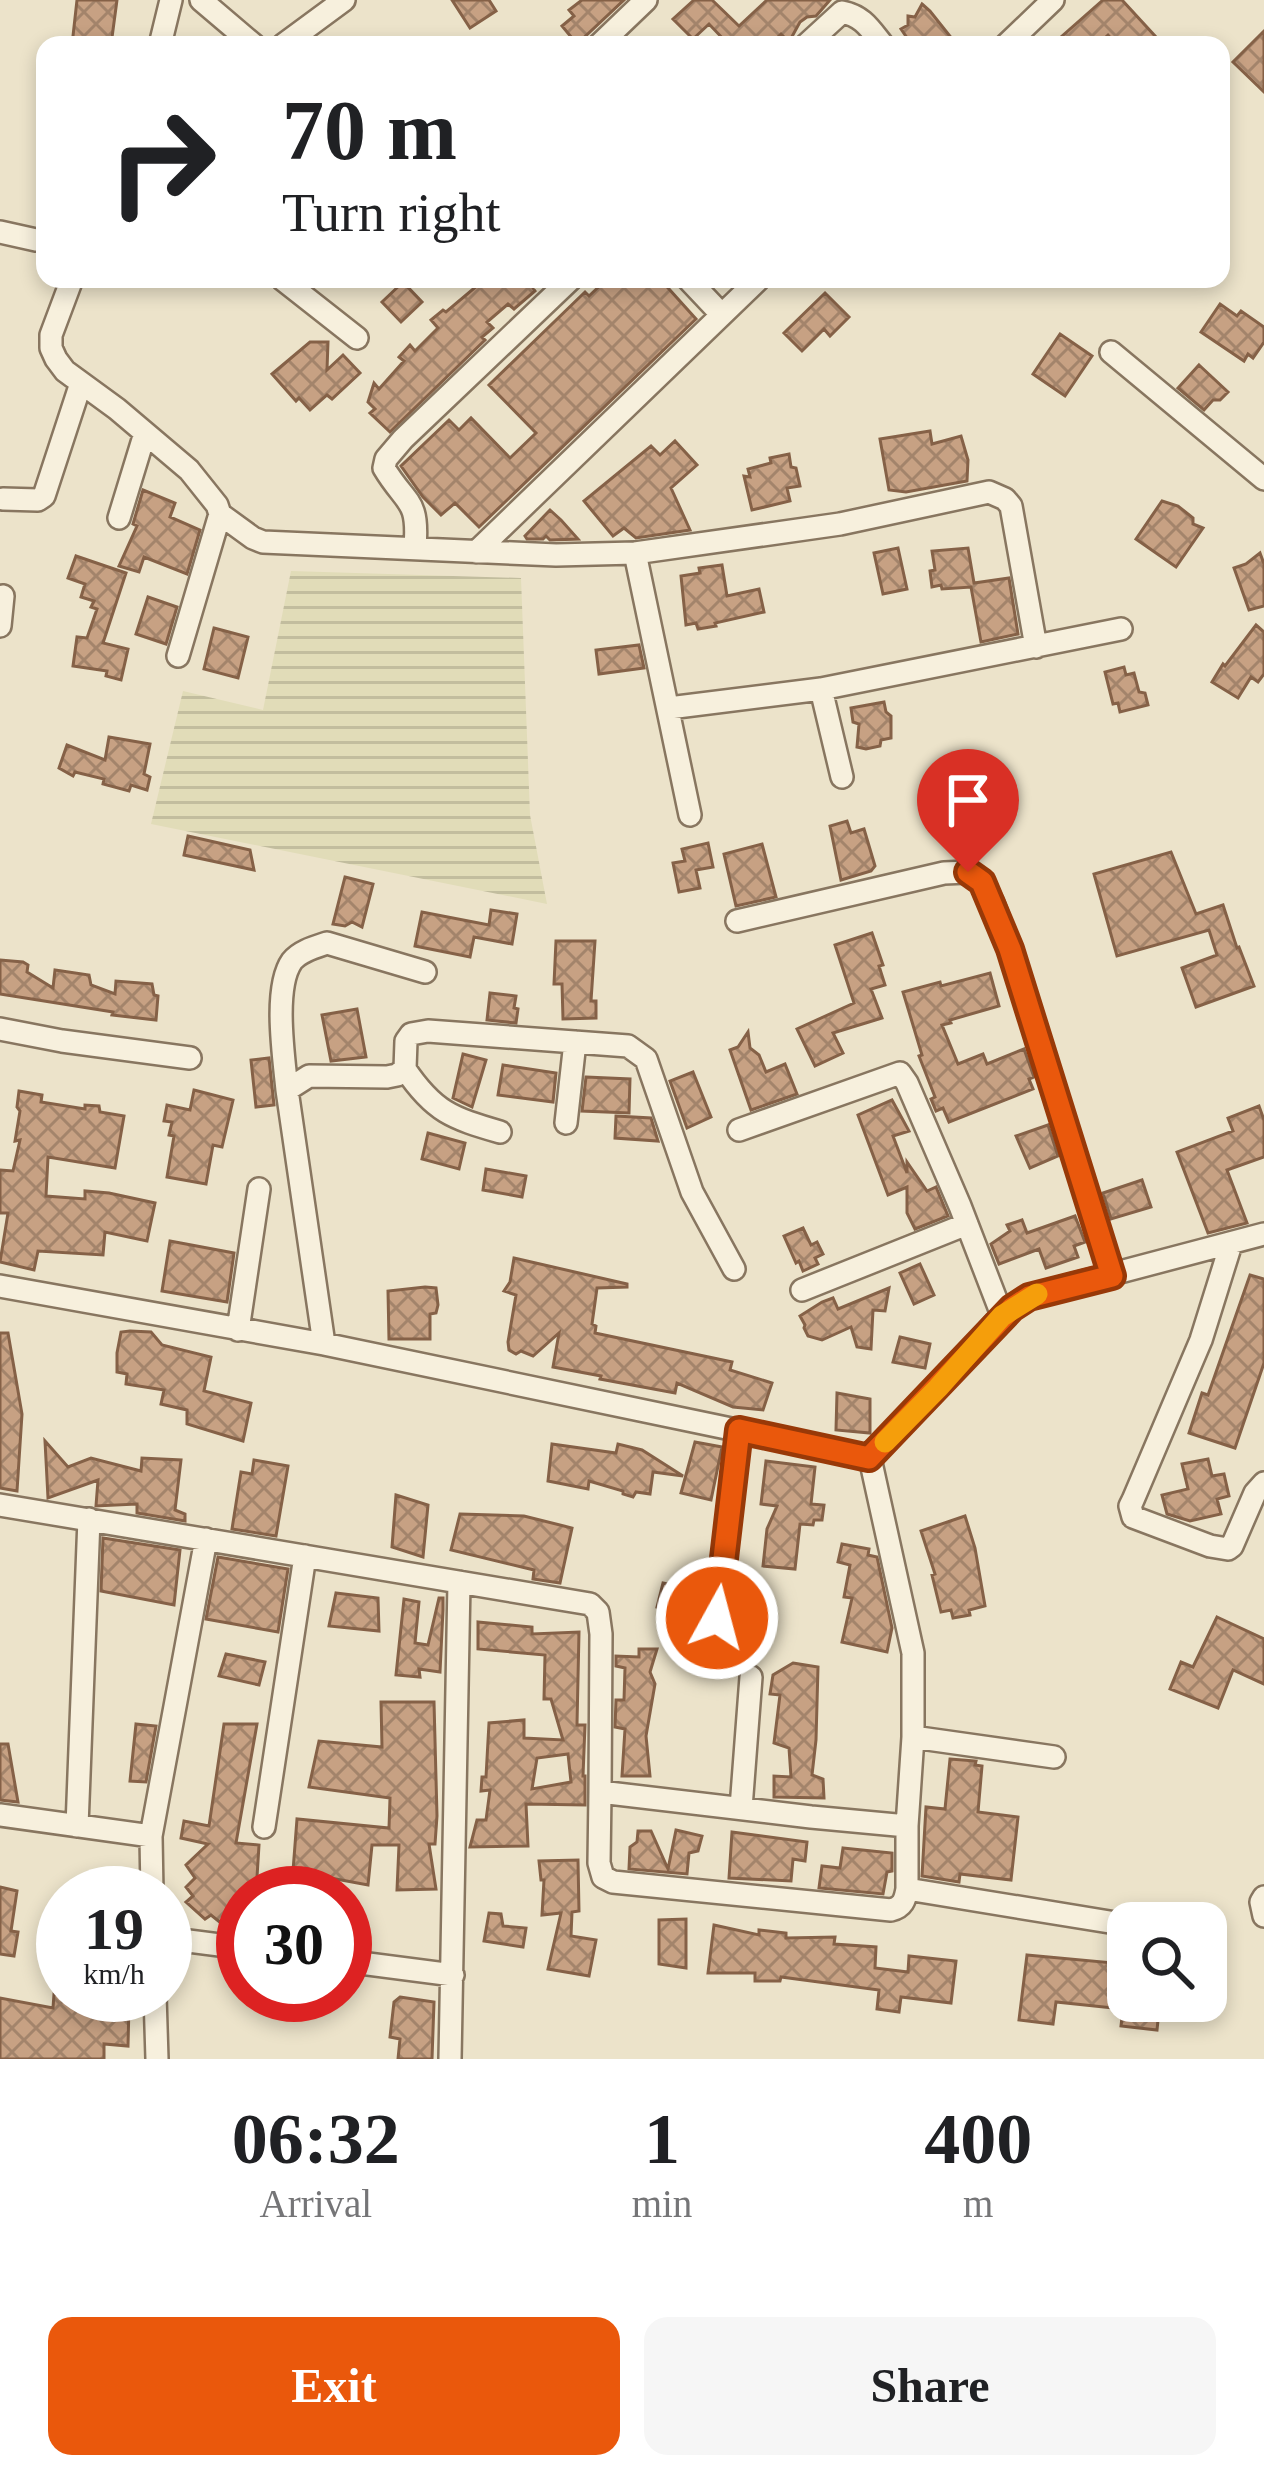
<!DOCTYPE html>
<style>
body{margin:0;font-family:Georgia,serif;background:#f6f6f6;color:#202124;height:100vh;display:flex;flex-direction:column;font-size:45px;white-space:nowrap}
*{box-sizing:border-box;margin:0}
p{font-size:39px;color:#757577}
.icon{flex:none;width:66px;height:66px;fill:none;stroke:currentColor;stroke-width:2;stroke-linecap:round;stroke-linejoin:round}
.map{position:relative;height:2059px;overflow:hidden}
.sheet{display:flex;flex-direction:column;background:#fff;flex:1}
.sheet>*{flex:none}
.banner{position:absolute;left:36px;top:36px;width:1194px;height:252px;border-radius:24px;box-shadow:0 6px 18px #0003;background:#fff;color:#202124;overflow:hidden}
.buttons{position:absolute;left:1107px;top:1902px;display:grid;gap:24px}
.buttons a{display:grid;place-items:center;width:120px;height:120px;border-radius:24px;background:#fff;box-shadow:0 6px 18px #0003;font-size:60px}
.speed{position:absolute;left:36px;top:1866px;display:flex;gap:24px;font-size:60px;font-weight:700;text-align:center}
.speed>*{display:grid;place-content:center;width:156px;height:156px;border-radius:50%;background:#fff;box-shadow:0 6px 18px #0003;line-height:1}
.speed small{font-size:30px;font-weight:400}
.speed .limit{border:18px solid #d22;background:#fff;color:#111}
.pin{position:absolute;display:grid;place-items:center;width:102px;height:102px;color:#fff;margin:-123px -51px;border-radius:50% 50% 50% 0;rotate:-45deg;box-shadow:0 0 12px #0007}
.pin .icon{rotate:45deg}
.me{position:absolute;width:132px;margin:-66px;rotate:7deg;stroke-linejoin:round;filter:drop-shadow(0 0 9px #0008)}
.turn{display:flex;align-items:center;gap:42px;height:252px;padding:0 48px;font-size:54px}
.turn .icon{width:156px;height:156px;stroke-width:2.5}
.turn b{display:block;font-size:84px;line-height:102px}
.eta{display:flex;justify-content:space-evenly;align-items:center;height:204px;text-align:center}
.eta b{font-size:72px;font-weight:800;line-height:84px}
.primary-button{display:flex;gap:24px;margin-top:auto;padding:24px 48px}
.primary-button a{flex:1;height:138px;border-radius:24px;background:#ea580c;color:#fff;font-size:48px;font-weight:800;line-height:138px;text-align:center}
.primary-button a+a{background:#f6f6f6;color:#202124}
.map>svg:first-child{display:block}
.farmland{fill:url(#farmland-rules)}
.building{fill:url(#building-cross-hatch);stroke:#856147;stroke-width:3;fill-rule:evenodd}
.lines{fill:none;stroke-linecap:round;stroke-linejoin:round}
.minor-casing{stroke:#887660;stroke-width:26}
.minor{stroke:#f7f0dd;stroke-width:21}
.route-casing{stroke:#983908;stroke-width:30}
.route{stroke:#ea580c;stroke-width:21}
.slow{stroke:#f59e0b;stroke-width:21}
</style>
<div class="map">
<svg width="1264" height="2059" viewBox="0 0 1264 2059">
<defs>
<pattern id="farmland-rules" width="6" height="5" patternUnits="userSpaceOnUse" patternTransform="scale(3)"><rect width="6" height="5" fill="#e1dcb8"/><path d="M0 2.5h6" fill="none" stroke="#c2bd9e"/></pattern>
<pattern id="building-cross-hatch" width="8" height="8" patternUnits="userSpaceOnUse" patternTransform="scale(3)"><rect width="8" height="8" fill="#c7a183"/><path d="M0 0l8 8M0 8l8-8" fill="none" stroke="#a3846b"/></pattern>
</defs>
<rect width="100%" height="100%" fill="#ece3ca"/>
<path class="farmland" d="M291,571L521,578L530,815L547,904L151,824L183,691L263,710Z"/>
<path class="building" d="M77,0H117L111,45H72Z
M452,0H489L496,11L470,28Z
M582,0H624L577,44L562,26L574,16L569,10Z
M694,0H712L739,26L767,0H830L816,16L807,17L800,22L789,42L781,34L770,45H729L709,24L693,39L673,19Z
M1103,0H1122L1155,36L1145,45H1117L1108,35L1097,45H1052Z
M922,4L930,11L957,45H912L901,29L908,25V16L915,17Z
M1264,31V92L1233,62Z
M485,279H543L533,288L535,291L514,309L508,304L487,322L493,328L482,337L485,340L390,432L370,413L375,409L368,402L374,383L379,389L404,361L399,357L410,345L415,351L438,328L431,320L443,310L446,312Z
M607,279H660L696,319L479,527L455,503L441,515L423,497L401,466L449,420L459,430L471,418L510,458L536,433L489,385L585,292L589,296Z
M403,282L422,302L401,322L382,302Z
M825,293L849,317L830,336L824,329L802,351L784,333Z
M1220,304L1237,316L1241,311L1264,327V342L1253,358L1248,354L1244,361L1201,332Z
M1060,334L1092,356L1065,396L1033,374Z
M310,342H328L327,370L343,355L360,373L332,399L327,395L310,410L299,398L296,401L272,374Z
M1199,365L1228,392L1220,400H1213L1204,410L1178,388Z
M930,431L932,444L961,436L968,460L967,481L906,492L889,490L880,439Z
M675,441L697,465L671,488L690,530L636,538L624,528L613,536L584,501L651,446L660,455Z
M789,454L791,467L796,468L800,486L787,488L790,501L752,510L744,476L750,477L748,469L771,463L770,458Z
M143,490L175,503L170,517L200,530L187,574L144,557L139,572L119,566L137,526L133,524Z
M1162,501L1178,506L1193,518V524L1203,528L1176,567L1136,539Z
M550,510L561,520L578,539L550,540L546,536L543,539H527L525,536Z
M898,548L907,589L883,594L874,553Z
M968,548L974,583L1009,578L1018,634L981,642L971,587L942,589L941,585L932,587L930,571L935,570L932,551Z
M1260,553L1264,564V606L1249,610L1234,568L1246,564Z
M76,556L126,573L103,643L128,649L121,680L106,676L107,671L73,666L77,637L87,638L97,609L91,607L94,601L81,597L85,584L68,578Z
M722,565L727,596L759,589L764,612L715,623L716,626L698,629L696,623L686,625L681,576L700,573L699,568Z
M148,597L177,607L166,644L136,634Z
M1256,625L1264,632V674L1258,682L1251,677L1238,698L1212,682L1223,664L1225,666Z
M214,628L248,637L238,678L204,669Z
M639,645L644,668L599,674L596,650Z
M1124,667L1126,675L1134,673L1139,692L1145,693L1148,705L1120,712L1118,703L1113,704L1105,672Z
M884,702L886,712L891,716V738L881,740L880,746L866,749L857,747L859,724L853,722L851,708Z
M109,737L150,744L144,774L150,777L147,790L131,785L129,791L103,784L104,779L75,772L73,776L59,768L67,745L105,760Z
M847,821L851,833L864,829L875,866L871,871L841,880L830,826Z
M188,836L250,850L254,870L184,855Z
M708,843L713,867L696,870L700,888L679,892L673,863L685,861L682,849Z
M762,844L776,897L736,906L724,854Z
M1171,852L1196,914L1223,905L1237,948L1239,947L1254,986L1196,1007L1182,968L1217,955L1209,930L1117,956L1094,874Z
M345,877L373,884L362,927L352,922L345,926L333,924Z
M491,910L517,914L512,944L474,937L470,957L415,946L422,912L489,925Z
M872,933L883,965L879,966L885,985L871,989L882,1018L833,1033L843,1053L815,1066L797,1029L854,1003L835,945Z
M556,941H595L591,1001H596V1018L563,1019L562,984H554Z
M0,960L23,962L28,965L27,972L53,988L55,970L89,975L91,985L115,994L116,981L152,984L154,995L158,996L156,1020L112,1015L113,1012L0,994Z
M990,973L999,1006L950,1020L951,1023L942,1025L958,1064L983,1054L987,1064L1024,1049L1034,1077L1029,1079L1033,1089L949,1122L943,1108L936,1111L931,1099L935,1097L919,1056L922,1055L903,992L940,982L941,986Z
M490,993L516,996L514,1008L518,1009L516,1023L487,1020Z
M357,1009L366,1057L331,1061L322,1015Z
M748,1032L750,1048L759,1055L766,1072L785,1064L797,1094L751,1110L730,1050L738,1047Z
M463,1054L486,1060L472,1107L453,1098Z
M269,1058L274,1105L256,1107L251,1060Z
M503,1065L556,1073L553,1102L498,1095Z
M693,1072L711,1117L687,1128L670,1081Z
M586,1077L630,1079L629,1113L582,1111Z
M194,1090L233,1100L222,1147L213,1145L206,1184L167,1177L174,1136L169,1135L172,1122L164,1121L167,1105L190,1110Z
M19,1091L42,1095L41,1102L85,1109V1105L99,1106L100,1112L124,1116L115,1168L48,1157L46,1196L85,1199V1191L109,1193L155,1203L147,1241L105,1232L103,1255L38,1251L34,1270L0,1262L8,1213H0V1170L13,1171L20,1140L15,1141L20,1111L17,1107Z
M892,1100L909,1131L893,1136L907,1173V1162L927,1191L936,1187L948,1216L915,1229L907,1213V1187L888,1195L858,1115Z
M1259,1106L1264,1120V1157L1227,1170L1247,1223L1208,1233L1177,1152L1233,1131L1228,1118Z
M616,1116L651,1118L658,1141L615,1138Z
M1048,1125L1058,1156L1030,1168L1016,1136Z
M428,1133L465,1143L459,1169L422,1159Z
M486,1169L526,1176L522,1197L483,1190Z
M1142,1180L1151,1207L1111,1219L1103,1193Z
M1075,1216L1085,1242L1074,1246L1078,1257L1046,1268L1039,1249L999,1264L991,1244L1010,1231L1007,1225L1022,1220L1027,1233Z
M803,1228L811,1245L817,1242L823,1254L815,1258L818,1264L803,1271L799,1261L796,1263L784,1236Z
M170,1241L234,1253L227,1302L162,1291Z
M514,1258L627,1284V1287L597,1288L592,1324L596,1326L595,1333L732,1362L730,1370L772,1383L763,1410L733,1407L677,1383L675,1393L600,1379L601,1376L553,1367L559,1333L533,1356L521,1351L516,1354L509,1350L508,1342L516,1295L504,1291L510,1282Z
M920,1264L934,1295L914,1304L900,1273Z
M1250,1275L1264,1279V1363L1235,1448L1189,1433L1202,1393L1208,1395Z
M425,1287L436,1288L438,1305L436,1313L430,1314V1339H389L388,1291Z
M889,1288L885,1311L873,1310L871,1349L857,1347L851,1327L822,1340L808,1336L804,1328L805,1325L800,1316L822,1302L833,1298L838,1309Z
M130,1331L151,1332L162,1345L211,1357L204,1391L251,1403L243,1441L187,1424V1410L161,1404L164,1390L126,1384L127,1374L117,1372V1353L121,1332Z
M0,1333H8L22,1414L17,1491L0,1488Z
M900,1337L930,1344L925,1368L893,1362Z
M837,1393L870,1399V1433L836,1430Z
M45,1441L68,1467L91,1458L141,1471L142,1458L181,1460L175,1510L185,1514V1521L137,1513V1504L96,1506L98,1480L48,1498Z
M695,1442L722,1447L711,1500L681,1493Z
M552,1444L616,1453L618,1444L642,1450L683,1476L653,1472L650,1494L636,1492L633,1497L623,1494V1491L589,1481L588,1489L548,1481Z
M1208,1459L1212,1476L1224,1474L1229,1496L1217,1499L1221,1514L1190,1521L1167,1514L1162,1495L1188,1489L1182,1464Z
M254,1460L288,1466L276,1536L232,1529L241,1472L252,1474Z
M766,1461L815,1467L811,1504L824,1505L822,1520H814L813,1525L800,1524L795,1569L763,1566L767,1529L777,1506L761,1504Z
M396,1495L428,1505L423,1557L392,1547Z
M460,1514L524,1516L572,1528L560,1583L533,1579L534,1570L451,1550Z
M965,1516L975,1548L985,1606L969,1610L970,1615L953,1618L951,1610L941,1612L932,1575L935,1574L921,1531Z
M103,1538L180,1550L174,1605L101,1591Z
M842,1544L869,1549L868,1555L877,1557L892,1628L887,1652L842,1642L852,1598L844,1597L850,1565L838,1562Z
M218,1557L288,1569L278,1632L206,1619Z
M663,1583L705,1592L702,1617L657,1607Z
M336,1593L378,1598L379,1631L329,1626Z
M439,1598H443V1610L440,1672L419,1669L420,1677L396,1675L404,1599L419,1602L415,1643L428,1645Z
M1217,1617L1264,1639V1684L1233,1670L1218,1708L1170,1689L1181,1662L1193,1667Z
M478,1622L532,1627V1634L579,1632L577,1725H585L583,1776H585V1805L526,1804L528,1846L470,1847L477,1820H486L490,1790L481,1791L482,1777H486L489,1723L524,1720V1738L563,1740L551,1699H544L545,1655L478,1649ZM568,1754L571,1782L532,1789L537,1758Z
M639,1649H657L650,1672L655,1684L646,1736L650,1776H622L625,1729L615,1727L616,1700H624L625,1668L616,1666V1656L639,1657Z
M226,1654L265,1662L259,1685L219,1676Z
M793,1663L818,1667L816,1740L812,1775L823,1779L824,1798L774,1797V1776L791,1777L789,1748L774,1743L780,1695L770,1694L773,1675Z
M381,1702H434L437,1816L435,1844H429L436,1889L397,1890L399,1845H372L368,1885L293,1871L297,1819L389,1828L390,1798L309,1787L319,1741L382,1747Z
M136,1724L156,1726L146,1782L130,1781Z
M224,1724H257L236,1843L259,1845L256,1893H243V1905L221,1923L211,1915L205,1919L186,1902L193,1896L186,1887L195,1878L186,1865L208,1844L181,1838L184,1821L209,1826Z
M0,1744H8L18,1802L0,1800Z
M950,1759L976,1761L975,1765L982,1766L978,1812L1018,1817L1011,1880L960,1874L959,1882L922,1876L926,1807L945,1809Z
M676,1830L702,1836L698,1851L689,1853L687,1874L629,1869L630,1847L637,1842L638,1831H651L668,1869Z
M732,1832L807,1842L805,1861L793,1859L791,1881L729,1878Z
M843,1848L892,1853V1871L887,1872L883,1894L819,1888L822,1866L840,1868Z
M578,1860L579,1911L572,1912L571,1936L596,1940L589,1976L548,1969L561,1913L542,1915L544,1880H541L539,1861Z
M0,1887L17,1891L11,1931L18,1932L14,1956L0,1954Z
M489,1913L501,1914L503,1926L526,1928L523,1947L484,1941Z
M686,1919V1968L659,1964V1920Z
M714,1925L759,1935V1930L786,1933V1938L835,1937L834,1944L876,1947L875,1968L908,1972L909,1956L956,1961L951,2003L901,1997L899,2012L877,2009L879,1990L781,1977L780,1981H755V1973H708Z
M1027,1955L1114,1963L1112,1981L1128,1982V2001H1160L1157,2030L1121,2026L1123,2009L1056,2002L1053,2024L1019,2020Z
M54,1994L129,2005L128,2046L104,2044V2059H0V1998L53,2008Z
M400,1997L434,2002L432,2059H398L400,2039L390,2037L394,2002Z"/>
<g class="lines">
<defs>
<path id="minor" d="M201,0L254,45
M160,45L171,0
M283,45L344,0
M599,45L646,0
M806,45L842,12C863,16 870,29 883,45
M1006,45L1053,0
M0,232L36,240
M72,279L51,335V348L56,359L65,371L117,409L189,470L217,505L220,514L253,538L263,542L556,555L635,553L840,524L989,492L1005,499L1011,506L1036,647
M282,279L357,338
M688,279L721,314
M1111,352L1264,479
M3,499L38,500L44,496L81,383
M119,518L145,433
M415,547C419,498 406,505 384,468L386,459L403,439L571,279
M476,552L759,279
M635,553L690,815
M0,626L3,596
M178,656L220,514
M821,689L842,777
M669,708L821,689L1121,629
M737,921L944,873L968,872L982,882L993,903L1010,949L1111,1276
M0,1029L62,1041L190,1058
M287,1090C284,1058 273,988 292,961C300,951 315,947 327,943L425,972
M566,1123L575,1042
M739,1130L900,1073L907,1083L960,1206L1002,1315
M500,1132C452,1118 434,1112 405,1069L406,1041L411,1034L428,1031L628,1046L646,1059L692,1192L734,1269
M1231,1244L1201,1340L1133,1500L1130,1506L1133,1517L1210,1546L1228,1549L1232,1546L1255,1493L1264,1483
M0,1286L324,1344L870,1458
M802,1290L967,1224
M238,1330L259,1189
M324,1344L287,1090L309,1076L387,1077L397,1075L405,1069
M0,1505L590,1604L598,1612L601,1634L600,1792L811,1817L907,1826
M717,1618L739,1430
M913,1737L1054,1757
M600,1792L599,1863L603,1877L613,1882L891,1910C903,1907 905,1900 907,1889
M741,1808L751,1677
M0,1815L151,1836L206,1539
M77,1826L89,1519
M264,1827L305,1556
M151,1836L152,1893
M1264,1897L1261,1902L1264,1916
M1128,1925L907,1889V1826L913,1737V1653L870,1458L938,1388L1002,1315L1029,1296L1264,1234
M165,1938L243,1948
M345,1961L453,1975
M155,1995L157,2059
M450,2059L459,1582"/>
</defs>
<use href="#minor" class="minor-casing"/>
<use href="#minor" class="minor"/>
</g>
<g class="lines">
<defs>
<path id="route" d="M717,1618L739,1430L869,1458L1012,1308L1029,1297L1112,1276L1010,949L982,882L968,872"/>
</defs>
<use href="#route" class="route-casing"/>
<use href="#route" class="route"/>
<path class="slow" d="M885,1442L938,1388L1002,1316L1037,1294"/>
</g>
</svg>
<div class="buttons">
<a><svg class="icon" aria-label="search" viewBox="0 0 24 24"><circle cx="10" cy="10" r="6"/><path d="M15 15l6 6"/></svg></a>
</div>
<div class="speed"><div>19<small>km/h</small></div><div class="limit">30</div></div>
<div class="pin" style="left:968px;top:872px;background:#d93025"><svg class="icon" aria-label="arrive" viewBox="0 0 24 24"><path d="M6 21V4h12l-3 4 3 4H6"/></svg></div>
<svg class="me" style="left:717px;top:1618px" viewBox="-20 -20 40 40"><circle r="17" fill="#ea580c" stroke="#fff" stroke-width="3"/><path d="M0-11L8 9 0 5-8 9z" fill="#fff"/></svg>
<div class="banner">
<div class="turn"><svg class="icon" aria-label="right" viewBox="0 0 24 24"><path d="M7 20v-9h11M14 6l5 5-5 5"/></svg><div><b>70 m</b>Turn right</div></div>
</div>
</div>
<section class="sheet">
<div class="eta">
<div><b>06:32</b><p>Arrival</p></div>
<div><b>1</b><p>min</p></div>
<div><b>400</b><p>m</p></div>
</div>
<div class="primary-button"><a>Exit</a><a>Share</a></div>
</section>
